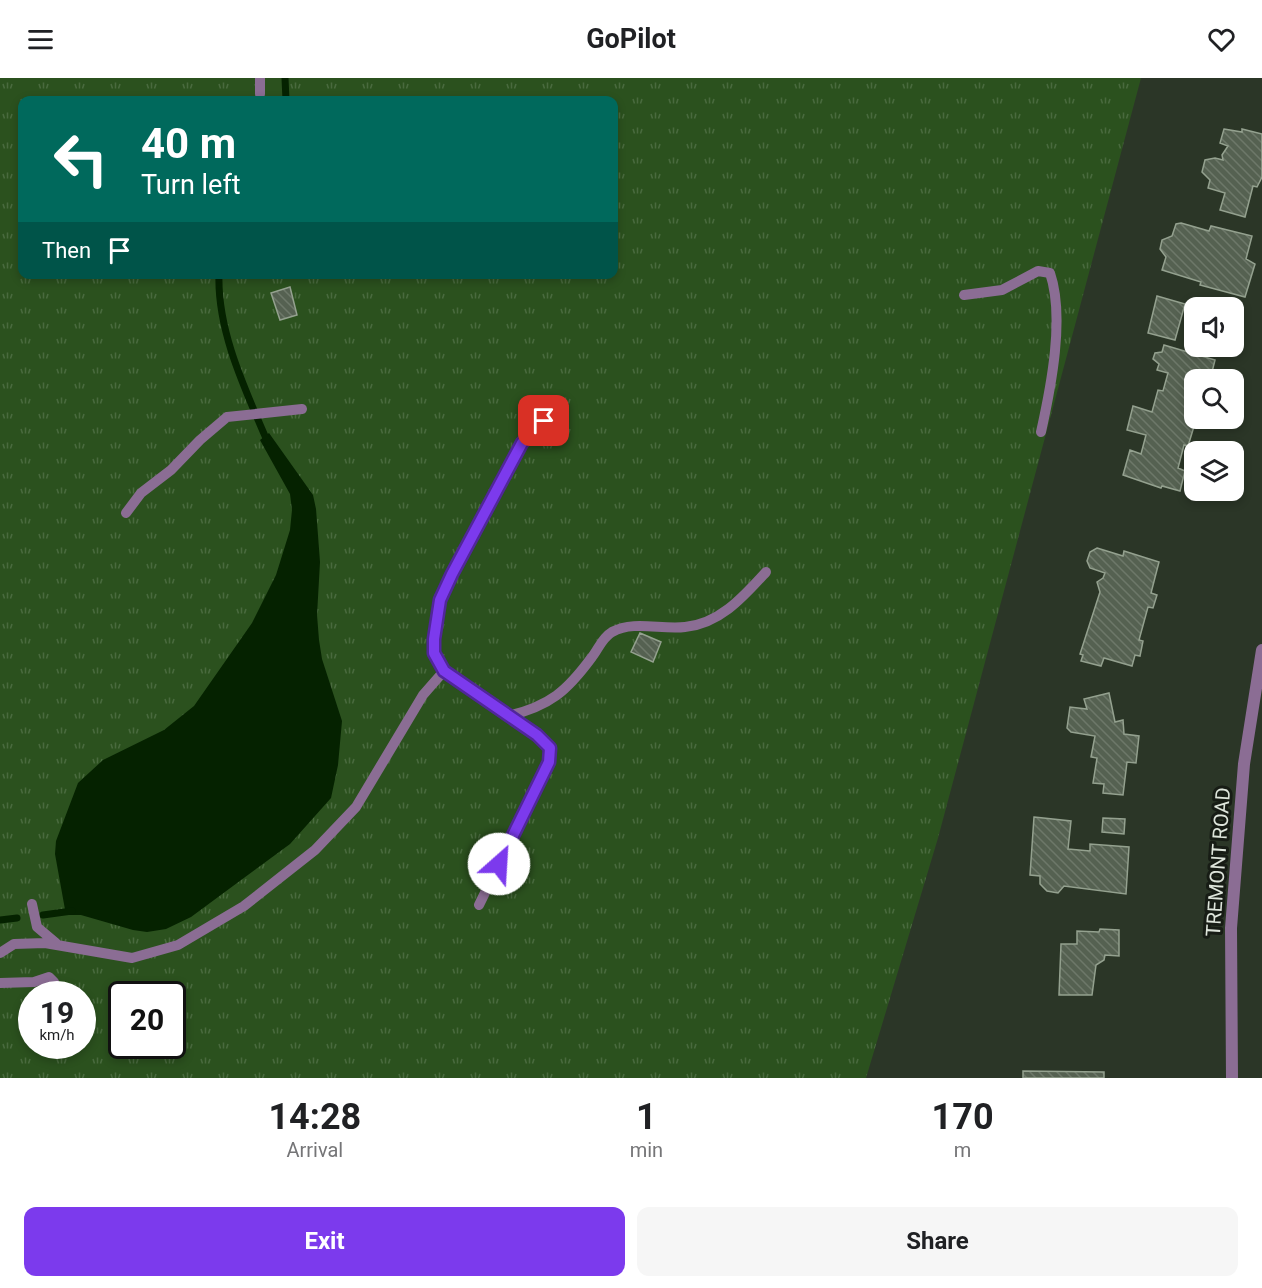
<!DOCTYPE html>
<style>
body{margin:0;font-family:Roboto,sans-serif;background:#f6f6f6;color:#202124;height:100vh;display:flex;flex-direction:column;font-size:22px;white-space:nowrap}
*{box-sizing:border-box;margin:0}
p{font-size:20px;color:#757577}
.icon{flex:none;width:33px;height:33px;fill:none;stroke:currentColor;stroke-width:2;stroke-linecap:round;stroke-linejoin:round}
.map{position:relative;height:1000px;overflow:hidden}
.side{display:flex;flex-direction:column;background:#fff;flex:1}
.side>*{flex:none}
.hud{position:absolute;left:18px;top:18px;width:600px;height:183px;border-radius:12px;box-shadow:0 3px 9px #0003;background:#00695c;color:#fff;overflow:hidden}
.fabs{position:absolute;left:1184px;top:219px;display:grid;gap:12px}
.fabs a{display:grid;place-items:center;width:60px;height:60px;border-radius:12px;background:#fff;box-shadow:0 3px 9px #0003;font-size:30px}
.speed{position:absolute;left:18px;top:903px;display:flex;gap:12px;font-size:30px;font-weight:700;text-align:center}
.speed>*{display:grid;place-content:center;width:78px;height:78px;border-radius:50%;background:#fff;box-shadow:0 3px 9px #0003;line-height:1}
.speed small{font-size:15px;font-weight:400}
.speed .limit{border:3px solid #111;border-radius:9px;background:#fff;color:#111}
.pin{position:absolute;display:grid;place-items:center;width:51px;height:51px;color:#fff;margin:-26px;border-radius:12px;box-shadow:0 3px 9px #0006}
.me{position:absolute;width:66px;margin:-33px;rotate:26deg;stroke-linejoin:round;filter:drop-shadow(0 0 4px #0008)}
.turn{display:flex;align-items:center;gap:21px;height:126px;padding:0 24px;font-size:27px}
.turn .icon{width:78px;height:78px;stroke-width:2.5}
.turn b{display:block;font-size:42px;line-height:51px}
.then{display:flex;align-items:center;height:57px;padding:0 24px;background:#0003;gap:12px;font-size:22px}
.eta{display:flex;justify-content:space-evenly;align-items:center;height:102px;text-align:center}
.eta b{font-size:36px;font-weight:700;line-height:42px}
.action{display:flex;gap:12px;margin-top:auto;padding:12px 24px}
.action a{flex:1;height:69px;border-radius:12px;background:#7c3aed;color:#fff;font-size:24px;font-weight:700;line-height:69px;text-align:center}
.action a+a{background:#f6f6f6;color:#202124}
header{display:flex;justify-content:space-between;align-items:center;height:78px;padding:0 24px;background:#fff;font-size:27px;font-weight:700}
.map>svg:first-child{display:block}
.grass{fill:url(#grass-tufts);fill-rule:evenodd}
.water{fill:#052200}
.lines{fill:none;stroke-linecap:round;stroke-linejoin:round}
.stream{stroke:#052200;stroke-width:7}
.building{fill:url(#building-back-hatch);stroke:#94a18f;stroke-width:1.5}
.service{stroke:#8b6d94;stroke-width:10}
.minor{stroke:#8b6d94;stroke-width:12}
.route-casing{stroke:#51269a;stroke-width:15}
.route{stroke:#7c3aed;stroke-width:10}
.labels{text-anchor:middle;stroke-width:6;stroke-linejoin:round;paint-order:stroke}
.street-label{font-size:20px;fill:#dee5db;stroke:#171c15}
</style>
<header><svg class="icon" aria-label="menu" viewBox="0 0 24 24"><path d="M4 6h16M4 12h16M4 18h16"/></svg>GoPilot<svg class="icon" aria-label="heart" viewBox="0 0 24 24"><path d="M12 20l-8-8c-3-5 5-10 8-4 3-6 11-1 8 4z"/></svg></header>
<div class="map">
<svg width="1262" height="1000" viewBox="0 0 1262 1000">
<defs>
<pattern id="grass-tufts" width="24" height="20" patternUnits="userSpaceOnUse" patternTransform="scale(1.5)"><rect width="24" height="20" fill="#2b511e"/><path d="M3 7l-1-3M5 7V3M7 7l1-3M15 17l-1-3M17 17v-4M19 17l1-3" fill="none" stroke="#496a3e"/></pattern>
<pattern id="building-back-hatch" width="6" height="6" patternUnits="userSpaceOnUse" patternTransform="scale(1.5)"><rect width="6" height="6" fill="#556151"/><path d="M-1 5l2 2M0 0l6 6M5-1l2 2" fill="none" stroke="#6d7869"/></pattern>
</defs>
<rect width="100%" height="100%" fill="#2b3627"/>
<path class="grass" d="M0,0H1141L938,760L866,1000H0ZM22,22H614V196H22ZM32,916H82V968H32ZM122,916H172V968H122Z"/>
<path class="water" d="M269,355L313,417L316,431L320,484L317,537L319,562L322,581L342,643L338,687L331,720L290,766L191,839L166,851L147,854L133,852L81,837H66L55,776L56,763L78,705L103,682L164,652L194,628L252,545L276,497L290,452L292,432L290,416L260,362Z"/>
<g class="lines">
<path class="stream" d="M285,0L286,22
M219,196C217,254 246,313 268,365
M43,837L72,833
M0,842L17,840"/>
</g>
<path class="building" d="M1224,51L1242,54V51L1262,56V99L1257,109L1253,108L1245,139L1220,132L1225,115L1208,110L1210,102L1202,94L1205,82L1215,80L1223,82L1222,77L1228,68L1220,65Z
M1181,145L1209,153L1211,148L1252,158L1246,181L1255,186L1245,219L1200,207L1201,204L1162,192L1166,179L1160,171L1162,162L1172,158L1176,146Z
M290,209L297,237L280,242L271,215Z
M1157,218L1185,226L1175,262L1148,255Z
M1164,267L1215,282L1210,302H1194L1189,322L1194,324L1190,344L1195,345L1188,368L1184,367L1178,390L1185,393L1180,413L1162,408L1161,410L1123,397L1130,372L1141,376L1146,357L1127,352L1133,328L1152,334L1158,312L1163,313L1168,295L1157,292L1159,286L1153,281L1155,275L1162,274Z
M1097,470L1123,478L1124,473L1159,484L1151,515L1157,517L1153,530L1148,529L1139,562L1143,563L1140,578L1135,577L1132,588L1104,580L1101,588L1081,583L1083,577L1080,576L1100,514L1097,504L1103,500L1105,495L1090,490L1087,483L1090,474Z
M640,555L661,564L653,584L631,574Z
M1109,615L1115,644L1123,642L1124,656L1139,658L1136,685L1127,684L1123,717L1103,715L1104,706L1093,705L1097,680L1091,679L1095,658L1071,654L1067,650L1070,629L1087,631L1084,621Z
M1034,739L1071,743L1068,771L1090,773V766L1129,769L1126,816L1064,808L1058,815L1047,813L1040,806V798L1030,797Z
M1103,740L1125,741L1124,756L1102,754Z
M1100,851L1119,852V878L1105,877L1104,882L1096,887L1092,917H1059L1061,866H1077V853L1099,854Z
M1023,993L1104,994V1000H1023Z"/>
<g class="lines">
<path class="service" d="M260,16V0
M964,217L1002,212L1038,193L1050,195C1065,239 1051,309 1041,354
M126,435L141,415L171,392L200,362L227,339L302,331
M508,638C550,628 567,613 592,579C599,570 602,560 612,554C634,542 661,552 685,549C720,546 744,518 766,494
M32,826L37,849L56,865
M479,827L549,684L550,670L537,657L444,593L434,575V561L440,523L452,496L515,377L532,354L558,334
M0,875L14,866L45,865L132,880L178,867L244,828L315,772L356,729L423,617L444,593
M0,905L34,904L49,899L54,904L52,911L44,910"/>
<path class="minor" d="M1232,1000L1231,850L1244,686L1262,572"/>
</g>
<g class="lines">
<defs>
<path id="route" d="M499,786L549,684L550,670L537,657L444,593L434,575V561L440,522L452,496L522,365L544,343"/>
</defs>
<use href="#route" class="route-casing"/>
<use href="#route" class="route"/>
</g>
<g class="labels">
<g class="street-label">
<text transform="translate(1218 784) rotate(-86)" y="7">TREMONT ROAD</text>
</g>
</g>
</svg>
<div class="fabs">
<a><svg class="icon" aria-label="sound" viewBox="0 0 24 24"><path d="M4 9h4l5-4v14l-5-4H4zM17 9q2 3 0 6"/></svg></a>
<a><svg class="icon" aria-label="search" viewBox="0 0 24 24"><circle cx="10" cy="10" r="6"/><path d="M15 15l6 6"/></svg></a>
<a><svg class="icon" aria-label="layers" viewBox="0 0 24 24"><path d="M12 4l9 5-9 5-9-5zM3 14l9 5 9-5"/></svg></a>
</div>
<div class="speed"><div>19<small>km/h</small></div><div class="limit">20</div></div>
<div class="pin" style="left:544px;top:343px;background:#d93025"><svg class="icon" aria-label="arrive" viewBox="0 0 24 24"><path d="M6 21V4h12l-3 4 3 4H6"/></svg></div>
<svg class="me" style="left:499px;top:786px" viewBox="-20 -20 40 40"><circle r="19" fill="#fff"/><path d="M0-13L10 11 0 6-10 11z" fill="#7c3aed"/></svg>
<div class="hud">
<div class="turn"><svg class="icon" aria-label="left" viewBox="0 0 24 24"><path d="M17 20v-9H6M10 6l-5 5 5 5"/></svg><div><b>40 m</b>Turn left</div></div>
<div class="then">Then<svg class="icon" aria-label="arrive" viewBox="0 0 24 24"><path d="M6 21V4h12l-3 4 3 4H6"/></svg></div>
</div>
</div>
<section class="side">
<div class="eta">
<div><b>14:28</b><p>Arrival</p></div>
<div><b>1</b><p>min</p></div>
<div><b>170</b><p>m</p></div>
</div>
<div class="action"><a>Exit</a><a>Share</a></div>
</section>
